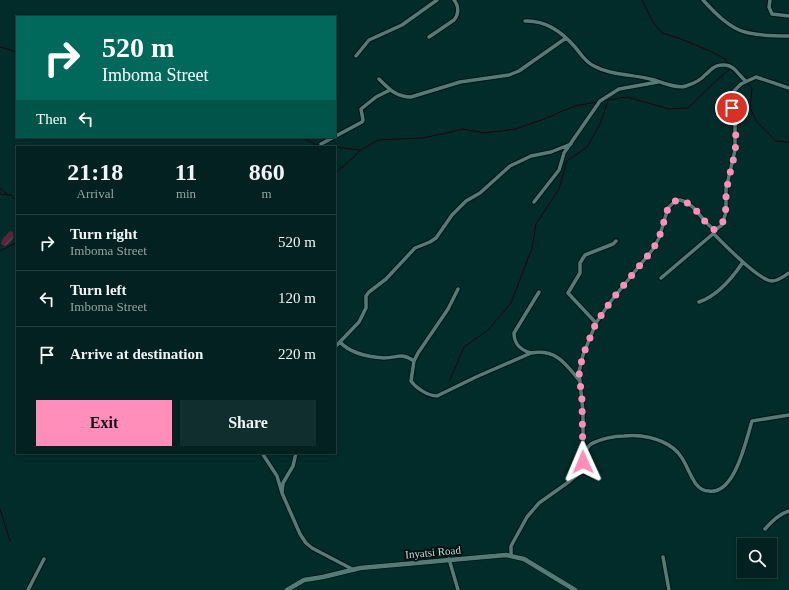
<!DOCTYPE html>
<style>
body{margin:0;font-family:"Times New Roman",serif;background:#102e2d;color:#f1f3f6;height:100vh;display:flex;flex-direction:column;font-size:15px;white-space:nowrap}
*{box-sizing:border-box;margin:0}
p{font-size:13px;color:#96a3a5}
.icon{flex:none;width:22px;height:22px;fill:none;stroke:currentColor;stroke-width:2;stroke-linecap:round;stroke-linejoin:round}
.map{position:relative;flex:1;overflow:hidden}
.details{position:absolute;left:16px;top:146px;width:320px;height:308px;display:flex;flex-direction:column;background:#022120;border-radius:0px;box-shadow:0 2px 6px #0003,0 0 0 1px #233e3e}
.details>*{flex:none}
.hud{position:absolute;left:16px;top:16px;width:320px;height:122px;border-radius:0px;box-shadow:0 2px 6px #0003,0 0 0 1px #233e3e;background:#00695c;color:#fff;overflow:hidden}
.fabs{position:absolute;left:737px;top:538px;display:grid;gap:8px}
.fabs a{display:grid;place-items:center;width:40px;height:40px;border-radius:0px;background:#022120;box-shadow:0 2px 6px #0003,0 0 0 1px #233e3e;font-size:20px}
.pin{position:absolute;display:grid;place-items:center;width:34px;height:34px;color:#fff;margin:-17px;border:2px solid #fff;border-radius:50%;box-shadow:0 1px 4px #0007}
.me{position:absolute;width:44px;margin:-22px;rotate:359deg;stroke-linejoin:round;filter:drop-shadow(0 0 3px #0008)}
.turn{display:flex;align-items:center;gap:14px;height:84px;padding:0 20px;font-size:18px}
.turn .icon{width:52px;height:52px;stroke-width:2.5}
.turn b{display:block;font-size:28px;line-height:34px}
.then{display:flex;align-items:center;height:38px;padding:0 20px;background:#0003;gap:8px;font-size:15px}
.eta{display:flex;justify-content:space-evenly;align-items:center;height:68px;text-align:center}
.eta b{font-size:24px;font-weight:600;line-height:28px}
.primary-button{display:flex;gap:8px;margin-top:auto;padding:8px 20px}
.primary-button a{flex:1;height:46px;border-radius:0px;background:#ff8eba;color:#111;font-size:16px;font-weight:600;line-height:46px;text-align:center}
.primary-button a+a{background:#102e2d;color:#f1f3f6}
ul{padding:0;list-style:none}
li{display:flex;align-items:center;gap:12px;height:56px;padding:0 20px;border-top:1px solid #233e3e}
li div{flex:1}
li b{display:block;font-size:15px}
li em{font-style:normal}
.map>svg:first-child{display:block}
.garden{fill:url(#garden-furrows)}
.lines{fill:none;stroke-linecap:round;stroke-linejoin:round}
.stream{stroke:#270012;stroke-width:1}
.minor-casing{stroke:#001312;stroke-width:5.5}
.tertiary-casing{stroke:#001312;stroke-width:6}
.minor{stroke:#547b78;stroke-width:3.5}
.tertiary{stroke:#547b78;stroke-width:4.5}
.route{stroke:#ff8eba;stroke-width:7;stroke-dasharray:0 12.6}
.labels{text-anchor:middle;stroke-width:4;stroke-linejoin:round;paint-order:stroke}
.street-label{font-size:11px;fill:#c9dedc;stroke:#031110}
</style>
<div class="map">
<svg width="789" height="590" viewBox="0 0 789 590">
<defs>
<pattern id="garden-furrows" width="10" height="10" patternUnits="userSpaceOnUse"><rect width="10" height="10" fill="#58263a"/><path d="M-1 1l2-2M0 10L10 0M9 11l2-2" fill="none" stroke="#6f4556"/></pattern>
</defs>
<rect width="100%" height="100%" fill="#022c2a"/>
<path class="garden" d="M10,231L13,232C14,239 12,242 6,246L2,245L1,243L3,238Z"/>
<g class="lines">
<path class="stream" d="M642,0L653,22L662,33L681,39L710,51L725,59L728,64
M0,47L17,52
M729,67L740,77
M747,83L752,88L750,107L756,121L776,141L789,142
M602,101L627,97L669,109L688,108L718,79L730,69
M301,137L317,145L335,147
M336,147L360,150
M335,173L353,158L361,150L378,140L422,138L447,133L462,129L484,133L516,129L544,119L574,106L597,102
M0,188L7,194
M0,194L11,195L17,201
M0,251L14,244L17,240
M450,380L464,347L488,330L511,303L532,248L536,224L559,189L567,161L587,147L600,124L608,101
M0,509L10,541"/>
<defs>
<path id="minor" d="M703,0C714,12 729,28 745,32C759,36 775,36 789,36
M770,0L769,7L772,14L789,16
M525,21C545,20 562,32 575,47C581,54 585,62 594,66C612,76 634,74 654,80C663,83 677,89 686,86C692,84 701,80 705,75C712,69 715,64 725,65C734,65 739,76 746,81
M429,37L454,20C459,14 459,6 454,0
M356,56L369,40L402,25L437,0
M379,79C389,89 396,97 411,97L460,82L509,75L519,71L566,38
M321,144L362,122L363,120L361,109L376,97L390,90
M534,202L559,170L564,153L600,101L619,89L658,82
M715,230L722,225L726,212V189L735,150V122L732,97L734,91L741,84L756,77L789,88
M714,234C724,244 759,281 772,281C778,281 784,276 789,273
M661,278L714,233
M458,289L448,309L418,353L414,361L411,381C416,388 428,396 437,396L476,377L531,353C556,349 565,363 579,380
M699,302C717,296 733,277 743,262
M596,323L568,293L580,273V263L585,255L613,244L616,241
M340,342C350,353 369,357 384,358C397,358 402,352 414,361
M335,347L359,322L366,308V296L369,292L386,279L415,248L430,242L436,238L452,215L466,201L480,193L510,166L531,156L551,152L571,144
M531,353C521,350 514,345 514,333L539,292
M262,453L277,476L282,493L300,534L306,543L312,548L354,570
M583,453C586,451 588,446 591,444C600,439 614,436 624,436C640,434 660,438 673,448C685,457 688,473 696,484C699,488 704,491 709,491C735,495 746,440 752,421L789,415
M282,492L283,483L293,466L296,453
M765,529C772,521 779,514 789,511
M511,555V546L527,517L539,503L570,481L577,475L580,469L583,462V412L579,372L583,355L596,323L611,301L653,249L659,238L668,208L675,201L680,200C697,204 701,222 715,230
M663,557L669,590
M449,559L458,590
M28,590L44,559"/>
<path id="tertiary" d="M287,590L304,580L323,577L360,568L506,555L524,559L575,590"/>
</defs>
<use href="#minor" class="minor-casing"/>
<use href="#tertiary" class="tertiary-casing"/>
<use href="#minor" class="minor"/>
<use href="#tertiary" class="tertiary"/>
</g>
<g class="lines">
<path class="route" d="M583,462L582,400L579,372L583,355L596,323L611,301L653,249L659,238L668,208L675,201L680,200C697,204 701,222 715,230C730,222 724,201 727,188C729,175 733,164 735,151C737,137 735,122 732,108"/>
</g>
<g class="labels">
<g class="street-label">
<text transform="translate(433 552) rotate(-5)" y="4">Inyatsi Road</text>
</g>
</g>
</svg>
<div class="fabs">
<a><svg class="icon" aria-label="search" viewBox="0 0 24 24"><circle cx="10" cy="10" r="6"/><path d="M15 15l6 6"/></svg></a>
</div>
<div class="pin" style="left:732px;top:108px;background:#d93025"><svg class="icon" aria-label="arrive" viewBox="0 0 24 24"><path d="M6 21V4h12l-3 4 3 4H6"/></svg></div>
<svg class="me" style="left:583px;top:462px" viewBox="-20 -20 40 40"><path d="M0-17L14 15 0 8-14 15z" fill="#ff8eba" stroke="#fff" stroke-width="4"/></svg>
<div class="hud">
<div class="turn"><svg class="icon" aria-label="right" viewBox="0 0 24 24"><path d="M7 20v-9h11M14 6l5 5-5 5"/></svg><div><b>520 m</b>Imboma Street</div></div>
<div class="then">Then<svg class="icon" aria-label="left" viewBox="0 0 24 24"><path d="M17 20v-9H6M10 6l-5 5 5 5"/></svg></div>
</div>
<section class="details">
<div class="eta">
<div><b>21:18</b><p>Arrival</p></div>
<div><b>11</b><p>min</p></div>
<div><b>860</b><p>m</p></div>
</div>
<ul>
<li><svg class="icon" aria-label="right" viewBox="0 0 24 24"><path d="M7 20v-9h11M14 6l5 5-5 5"/></svg><div><b>Turn right</b><p>Imboma Street</p></div><em>520 m</em></li>
<li><svg class="icon" aria-label="left" viewBox="0 0 24 24"><path d="M17 20v-9H6M10 6l-5 5 5 5"/></svg><div><b>Turn left</b><p>Imboma Street</p></div><em>120 m</em></li>
<li><svg class="icon" aria-label="arrive" viewBox="0 0 24 24"><path d="M6 21V4h12l-3 4 3 4H6"/></svg><div><b>Arrive at destination</b></div><em>220 m</em></li>
</ul>
<div class="primary-button"><a>Exit</a><a>Share</a></div>
</section>
</div>
